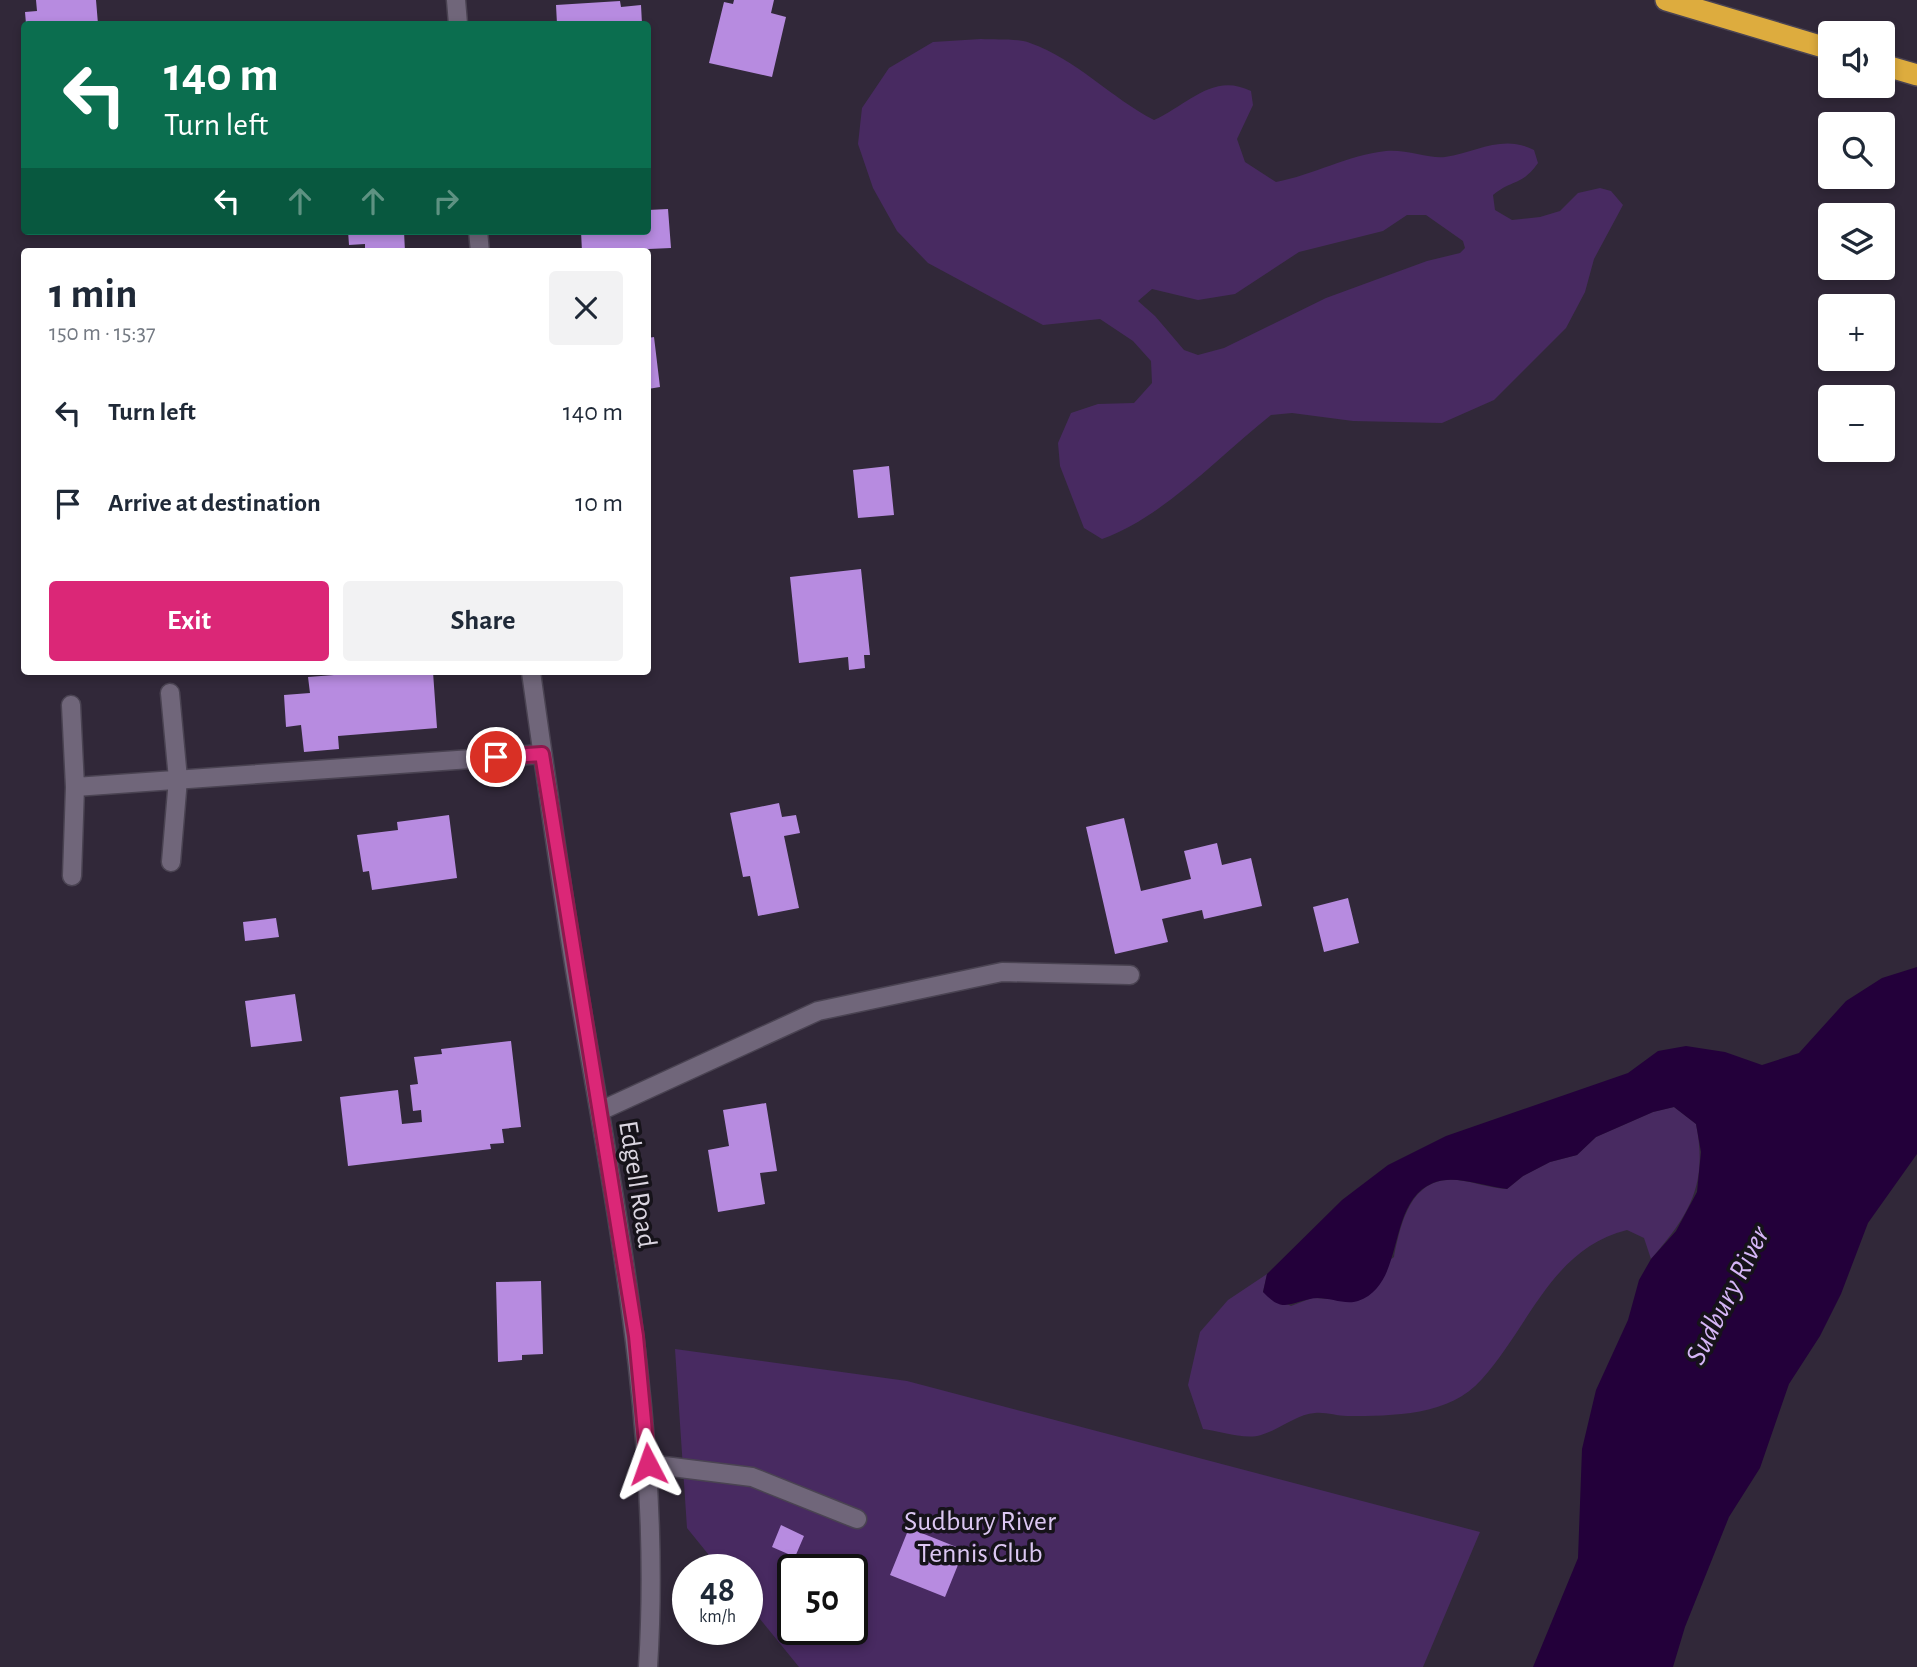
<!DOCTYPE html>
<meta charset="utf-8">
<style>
body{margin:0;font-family:"Alegreya Sans",sans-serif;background:#f2f2f3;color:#1f2937;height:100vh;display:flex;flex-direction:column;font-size:26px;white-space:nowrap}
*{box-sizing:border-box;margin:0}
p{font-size:23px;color:#747a83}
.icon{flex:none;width:38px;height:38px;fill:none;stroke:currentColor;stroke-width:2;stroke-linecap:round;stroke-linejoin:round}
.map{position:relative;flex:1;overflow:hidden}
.details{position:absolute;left:21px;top:248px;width:630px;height:427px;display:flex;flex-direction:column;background:#fff;border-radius:7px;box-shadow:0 4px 10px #0003}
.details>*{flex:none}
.guide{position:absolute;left:21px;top:21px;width:630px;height:214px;border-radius:7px;box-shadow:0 4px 10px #0003;background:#0b6e4f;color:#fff;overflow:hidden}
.tools{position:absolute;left:1818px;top:21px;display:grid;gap:14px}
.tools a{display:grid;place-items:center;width:77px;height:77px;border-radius:7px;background:#fff;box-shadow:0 4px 10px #0003;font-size:35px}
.speed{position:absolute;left:672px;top:1554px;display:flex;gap:14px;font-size:35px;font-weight:700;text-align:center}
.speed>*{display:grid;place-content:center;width:91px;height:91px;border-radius:50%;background:#fff;box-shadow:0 4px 10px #0003;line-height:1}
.speed small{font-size:18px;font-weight:400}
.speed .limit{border:4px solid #111;border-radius:10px;background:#fff;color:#111}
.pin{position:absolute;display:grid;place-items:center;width:60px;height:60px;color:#fff;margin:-30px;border:4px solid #fff;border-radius:50%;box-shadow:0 2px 7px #0007}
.me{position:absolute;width:77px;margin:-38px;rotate:356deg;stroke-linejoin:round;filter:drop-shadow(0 0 5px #0008)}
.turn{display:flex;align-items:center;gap:24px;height:147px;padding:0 28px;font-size:32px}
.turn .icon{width:91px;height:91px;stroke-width:2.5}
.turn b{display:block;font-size:49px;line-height:60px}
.lanes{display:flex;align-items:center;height:66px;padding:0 28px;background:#0003;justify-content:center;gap:35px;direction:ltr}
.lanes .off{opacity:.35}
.round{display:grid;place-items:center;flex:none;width:74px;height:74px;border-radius:7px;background:#f2f2f3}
.overview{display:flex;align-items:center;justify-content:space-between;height:119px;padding:0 28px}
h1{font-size:42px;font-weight:700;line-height:52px}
.primary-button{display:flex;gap:14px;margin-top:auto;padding:14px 28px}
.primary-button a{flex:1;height:80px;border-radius:7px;background:#db2777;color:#fff;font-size:28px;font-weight:700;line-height:80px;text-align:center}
.primary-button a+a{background:#f2f2f3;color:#1f2937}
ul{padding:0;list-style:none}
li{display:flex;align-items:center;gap:21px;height:91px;padding:0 28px}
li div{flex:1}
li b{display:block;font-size:26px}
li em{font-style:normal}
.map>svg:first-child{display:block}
.green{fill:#482a61;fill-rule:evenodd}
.water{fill:#23003a}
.building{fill:#b78be0}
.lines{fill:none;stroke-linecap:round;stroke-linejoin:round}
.service-casing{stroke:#4a4352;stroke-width:21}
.secondary-casing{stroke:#4a4352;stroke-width:21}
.motorway-casing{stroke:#4a4352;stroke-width:24}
.service{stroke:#70667a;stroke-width:18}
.secondary{stroke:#70667a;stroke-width:18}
.motorway{stroke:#ddac3e;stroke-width:21}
.route-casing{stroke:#8e194d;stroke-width:18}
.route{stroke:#db2777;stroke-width:12}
.labels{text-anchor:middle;stroke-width:7;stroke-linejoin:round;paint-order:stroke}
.street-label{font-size:28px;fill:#dad5e0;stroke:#16131a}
.park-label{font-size:28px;fill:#dcc7f2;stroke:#16131a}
.water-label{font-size:30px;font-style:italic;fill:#d5b5f6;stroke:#16131a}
</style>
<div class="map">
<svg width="1917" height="1667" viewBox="0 0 1917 1667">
<rect width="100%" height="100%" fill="#312839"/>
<path class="green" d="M981,39C996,40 1016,38 1030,43C1076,59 1111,98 1154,120C1189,104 1213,72 1251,91L1253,105L1237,139L1245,162L1276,182C1313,175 1348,155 1386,151C1406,149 1430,159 1445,157C1477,152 1503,134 1534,150L1538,163C1522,186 1512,179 1493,195L1495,210L1512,220L1540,217L1560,211L1578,193L1600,188L1611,191L1623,205L1594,259L1585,292L1566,328L1494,400L1442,423L1353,421L1292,413L1271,415C1219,456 1164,517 1102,539L1084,528L1060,466L1058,443L1071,413L1098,404L1134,403L1152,383L1151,361L1133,341L1100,319L1043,325L928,263L897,231L873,188L858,144L862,108L889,68L933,42ZM1407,215H1426L1463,241L1465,248L1460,253L1427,261L1326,298L1224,348L1198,355L1184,350L1155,316L1138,301L1152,289L1198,300L1235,294L1299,252L1383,231Z
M1674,1107L1696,1124C1708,1184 1690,1214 1651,1259L1644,1238L1627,1230C1552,1248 1529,1327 1482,1379C1450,1416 1393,1416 1347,1416C1337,1416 1326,1412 1315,1413C1297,1414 1279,1430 1261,1435C1245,1440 1219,1431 1203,1429L1188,1385L1200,1332L1228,1300L1267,1274L1263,1292L1291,1306L1312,1298L1333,1299L1394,1257C1401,1222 1411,1176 1457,1180C1474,1182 1490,1188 1507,1189L1523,1176L1550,1162L1577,1155L1596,1137L1653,1112Z
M675,1349L907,1381L1480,1532L1423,1667H799L747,1603V1570H721L687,1528ZM793,1570H852V1629H793Z"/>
<path class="water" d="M1917,967V1154L1868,1223L1841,1294L1820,1336L1789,1384L1760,1468L1729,1517L1685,1627L1673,1667H1533L1578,1558L1582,1449L1596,1390L1628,1320L1639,1280L1651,1259L1676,1231L1697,1192L1701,1152L1696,1124L1674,1107L1653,1112L1596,1137L1577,1155L1550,1162L1523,1176L1507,1189C1484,1187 1455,1174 1433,1183C1385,1203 1407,1284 1358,1301C1344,1306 1325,1295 1310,1299C1287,1304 1282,1312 1263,1292L1267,1274L1342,1200L1388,1165L1446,1136L1628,1073L1658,1051L1686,1046L1725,1052L1762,1065L1799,1053L1846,1001L1882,978Z"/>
<path class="building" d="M36,0H96L98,24H26L25,12L37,11Z
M734,0H774L771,13L786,17L772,77L709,63L724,2L733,4Z
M620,1L621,7L641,5L642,24H557L556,5Z
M668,209L671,248L582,252L581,231H648V210Z
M348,231H404L405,252H365V244L349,245Z
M654,337L660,387L648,389V338Z
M889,466L894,515L858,518L853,470Z
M861,569L870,655H864L865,668L849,670L848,657L799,663L790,577Z
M373,672H433L437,728L338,736L339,749L304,752L301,725L286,727L284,695L310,693L308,677Z
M779,803L782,817L796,815L800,833L784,836L799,908L758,916L750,876L743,877L730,813Z
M449,815L457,878L372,890L369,871L363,872L357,835L398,830L397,822Z
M1124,818L1141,891L1191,879L1184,851L1217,843L1222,865L1251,858L1262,906L1204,919L1202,910L1162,919L1168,942L1115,954L1086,827Z
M1348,898L1359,943L1324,952L1313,907Z
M276,918L279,937L245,941L243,922Z
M295,994L302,1041L251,1047L245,1001Z
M511,1041L521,1127L502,1129L504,1143L490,1144L491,1149L348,1166L340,1097L398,1090L402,1124L422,1122L421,1110L413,1111L410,1085L418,1084L414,1057L442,1054L441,1049Z
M766,1103L777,1171L760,1173L765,1204L718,1212L708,1150L729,1146L723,1110Z
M541,1281L543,1354L522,1355V1360L498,1362L496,1282Z
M781,1525L804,1536L795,1557L772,1547Z
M909,1528L964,1550L945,1597L890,1575Z
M793,1570V1609L783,1610L778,1572Z"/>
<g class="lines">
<defs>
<path id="service" d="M170,693L178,779L171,862
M71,705L75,787L542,754
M72,876L75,787
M600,1111L818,1011L1002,972L1130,975
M648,1464L752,1477L857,1519"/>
<path id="secondary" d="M456,0L458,24
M478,231L480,252
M531,672C545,771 559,871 575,970C614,1202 663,1430 648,1667"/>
<path id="motorway" d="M1666,0L1830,49
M1883,65L1917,75"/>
</defs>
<use href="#service" class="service-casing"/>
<use href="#secondary" class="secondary-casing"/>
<use href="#motorway" class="motorway-casing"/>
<use href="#service" class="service"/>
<use href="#secondary" class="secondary"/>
<use href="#motorway" class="motorway"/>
</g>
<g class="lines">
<defs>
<path id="route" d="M496,757L542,754L636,1336L648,1464"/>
</defs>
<use href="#route" class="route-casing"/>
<use href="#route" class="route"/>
</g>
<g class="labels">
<g class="street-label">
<text transform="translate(639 1184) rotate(81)" y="10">Edgell Road</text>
</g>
<g class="park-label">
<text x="980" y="1530">Sudbury River<tspan x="980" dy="32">Tennis Club</tspan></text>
</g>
<g class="water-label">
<text transform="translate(1727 1295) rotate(-63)" y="10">Sudbury River</text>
</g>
</g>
</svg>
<div class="tools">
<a><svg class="icon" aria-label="sound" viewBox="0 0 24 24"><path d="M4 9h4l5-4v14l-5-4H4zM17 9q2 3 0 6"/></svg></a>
<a><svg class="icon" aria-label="search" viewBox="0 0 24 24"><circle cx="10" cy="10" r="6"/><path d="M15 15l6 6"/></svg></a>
<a><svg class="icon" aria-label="layers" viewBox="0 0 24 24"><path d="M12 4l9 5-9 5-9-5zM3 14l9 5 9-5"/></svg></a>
<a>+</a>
<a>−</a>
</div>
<div class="speed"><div>48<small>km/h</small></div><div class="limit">50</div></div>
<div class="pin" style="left:496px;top:757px;background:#d93025"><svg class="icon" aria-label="arrive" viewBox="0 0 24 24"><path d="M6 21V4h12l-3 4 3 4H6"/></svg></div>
<svg class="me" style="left:648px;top:1464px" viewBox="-20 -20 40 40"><path d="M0-17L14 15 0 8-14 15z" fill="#db2777" stroke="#fff" stroke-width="4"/></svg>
<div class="guide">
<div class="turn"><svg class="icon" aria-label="left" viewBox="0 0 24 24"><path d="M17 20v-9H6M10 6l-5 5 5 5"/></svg><div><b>140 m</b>Turn left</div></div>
<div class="lanes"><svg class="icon" aria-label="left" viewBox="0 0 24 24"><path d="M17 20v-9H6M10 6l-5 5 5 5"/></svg><svg class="icon off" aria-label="ahead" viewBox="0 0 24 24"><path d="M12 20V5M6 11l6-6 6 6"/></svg><svg class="icon off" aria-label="ahead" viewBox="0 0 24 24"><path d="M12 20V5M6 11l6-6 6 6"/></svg><svg class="icon off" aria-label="right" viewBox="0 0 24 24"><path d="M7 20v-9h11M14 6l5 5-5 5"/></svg></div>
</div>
<section class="details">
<div class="overview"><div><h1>1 min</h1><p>150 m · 15:37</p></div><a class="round"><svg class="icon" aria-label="close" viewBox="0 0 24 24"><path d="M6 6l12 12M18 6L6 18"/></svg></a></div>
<ul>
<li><svg class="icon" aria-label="left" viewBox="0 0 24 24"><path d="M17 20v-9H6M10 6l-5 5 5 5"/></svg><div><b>Turn left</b></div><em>140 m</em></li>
<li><svg class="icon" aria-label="arrive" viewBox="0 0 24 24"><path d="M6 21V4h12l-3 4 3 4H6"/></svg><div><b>Arrive at destination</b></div><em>10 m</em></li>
</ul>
<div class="primary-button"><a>Exit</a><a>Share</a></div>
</section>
</div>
